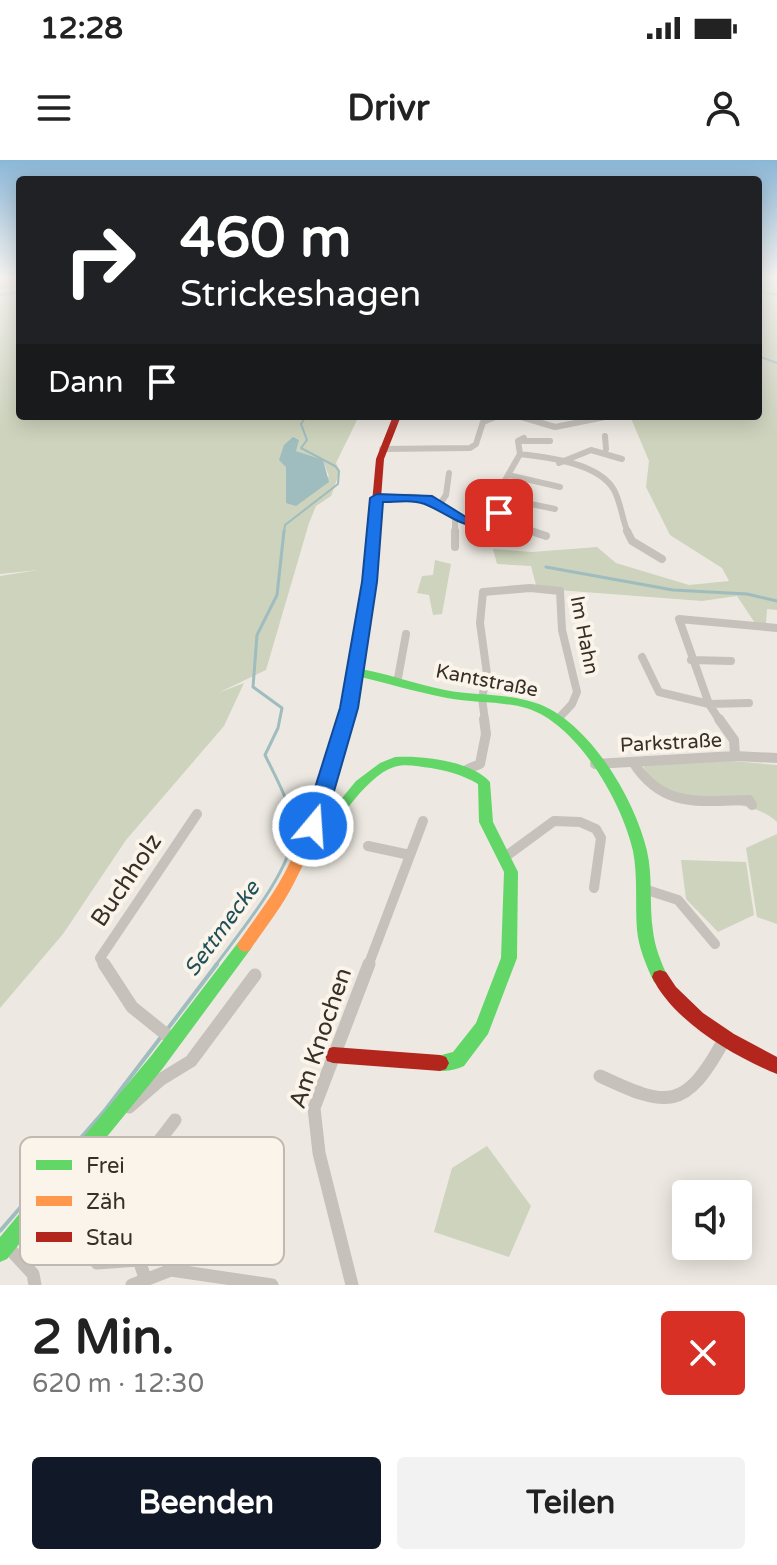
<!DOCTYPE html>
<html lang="de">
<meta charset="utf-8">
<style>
body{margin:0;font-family:"Varela Round",sans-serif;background:#f2f2f2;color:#222;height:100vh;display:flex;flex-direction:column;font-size:30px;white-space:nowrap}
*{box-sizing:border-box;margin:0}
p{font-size:26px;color:#767676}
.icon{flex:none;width:44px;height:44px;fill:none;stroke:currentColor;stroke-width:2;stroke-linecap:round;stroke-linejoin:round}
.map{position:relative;height:1125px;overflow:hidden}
.sheet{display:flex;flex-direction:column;background:#fff;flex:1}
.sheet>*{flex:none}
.top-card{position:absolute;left:16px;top:16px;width:746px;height:244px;border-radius:8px;box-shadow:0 4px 20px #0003;background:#202124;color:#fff;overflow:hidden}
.fabs{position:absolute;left:672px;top:1020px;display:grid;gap:16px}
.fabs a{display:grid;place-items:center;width:80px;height:80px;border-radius:8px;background:#fff;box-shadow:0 4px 20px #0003;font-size:40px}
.pin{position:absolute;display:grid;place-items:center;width:68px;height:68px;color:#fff;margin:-34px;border-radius:16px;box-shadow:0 4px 12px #0006}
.me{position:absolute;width:88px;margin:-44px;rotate:18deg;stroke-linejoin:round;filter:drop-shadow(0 0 6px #0008)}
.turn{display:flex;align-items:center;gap:28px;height:168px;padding:0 32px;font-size:36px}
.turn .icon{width:104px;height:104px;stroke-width:2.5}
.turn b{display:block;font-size:56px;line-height:68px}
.then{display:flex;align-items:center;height:76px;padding:0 32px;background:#0003;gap:16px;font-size:30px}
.round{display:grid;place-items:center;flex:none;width:84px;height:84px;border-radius:8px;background:#f2f2f2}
.summary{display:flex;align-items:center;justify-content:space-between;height:136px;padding:0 32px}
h1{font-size:48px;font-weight:700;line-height:60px}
.primary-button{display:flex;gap:16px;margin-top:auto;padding:16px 32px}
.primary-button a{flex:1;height:92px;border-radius:8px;background:#111827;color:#fff;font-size:32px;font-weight:700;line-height:92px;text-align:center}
.primary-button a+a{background:#f2f2f2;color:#222}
.status{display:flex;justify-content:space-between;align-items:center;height:56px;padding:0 40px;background:#fff;direction:ltr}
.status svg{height:22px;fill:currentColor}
header{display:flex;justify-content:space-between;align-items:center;height:104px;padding:0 32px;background:#fff;font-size:36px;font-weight:700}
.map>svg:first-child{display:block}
.green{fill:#cdd3bc;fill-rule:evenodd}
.water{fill:#9fbcbe}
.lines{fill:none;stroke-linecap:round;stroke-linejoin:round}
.stream-far2{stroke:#9fbcbe;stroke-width:2}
.stream-far1{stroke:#9fbcbe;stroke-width:3}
.stream{stroke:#9fbcbe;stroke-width:4}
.canal{stroke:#9fbcbe;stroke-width:5}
.street-far3{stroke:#c6c1bb;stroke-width:6}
.street-far2{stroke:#c6c1bb;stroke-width:8}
.street-far1{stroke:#c6c1bb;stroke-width:10}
.street{stroke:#c6c1bb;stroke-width:13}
.fast{fill:#63d668;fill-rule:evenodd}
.slow{fill:#ff974d;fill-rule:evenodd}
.jam{fill:#b3261e;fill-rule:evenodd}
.route{fill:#1a73e8;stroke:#114b97;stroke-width:2}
.labels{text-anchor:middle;stroke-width:8;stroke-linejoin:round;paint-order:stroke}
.street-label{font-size:20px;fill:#382f29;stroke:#faf4ea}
.water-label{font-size:22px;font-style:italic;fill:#1f5059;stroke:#faf4ea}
.near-street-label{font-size:24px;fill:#382f29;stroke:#faf4ea}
.key{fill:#faf4ea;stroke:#c0b9b0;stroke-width:2}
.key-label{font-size:22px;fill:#382f29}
</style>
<div class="status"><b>12:28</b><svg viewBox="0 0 49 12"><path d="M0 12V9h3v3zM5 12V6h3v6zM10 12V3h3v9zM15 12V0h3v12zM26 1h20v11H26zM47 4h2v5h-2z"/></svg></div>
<header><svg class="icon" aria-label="menu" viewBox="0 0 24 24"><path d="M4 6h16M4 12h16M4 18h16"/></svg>Drivr<svg class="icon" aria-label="person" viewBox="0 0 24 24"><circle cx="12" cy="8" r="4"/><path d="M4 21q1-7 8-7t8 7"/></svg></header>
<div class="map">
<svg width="777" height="1125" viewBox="0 0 777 1125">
<rect width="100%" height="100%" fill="#ede9e2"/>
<path class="green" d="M758,117H777V450L767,449L766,463H755L737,436L702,441L558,430L536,425L531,406L497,404L493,389L532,392L597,387L616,403L689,425L729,421L722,408L670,375L646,327L649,301L630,256H758Z
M20,121V256H359L336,303L340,311L331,336L316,346L309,363L266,510L218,533L244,523L224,566L126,680L63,774L0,848V416L38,410L0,414V125ZM297,278L296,291L323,301L329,316L286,343V307Z
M435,400L451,404L442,454L433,455L429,435L417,433L422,416L433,415Z
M720,600L777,605V662C746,630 660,654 643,605Z
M777,674V764L757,757L746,688Z
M681,700L746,702L754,755L718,772L686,739Z
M487,986L531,1046L509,1097L434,1072L452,1008Z"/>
<path class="water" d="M293,277L299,280L296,291L323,300L329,322L296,346L286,343V307L279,300L284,285Z"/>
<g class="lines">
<path class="stream-far2" d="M758,120L764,117
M758,131L777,135
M0,135L20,132
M758,196L777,203
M284,373L285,365L338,324L339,311L335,306L301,288L307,280L301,264L306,256"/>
<path class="stream-far1" d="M546,407L673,430L747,434L777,441
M215,806C237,776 294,708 293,671C292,645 276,618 265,595L278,568L282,548L253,527L257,475L277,435L284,371"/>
<path class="stream" d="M166,871L217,804
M0,1071L106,949L161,877"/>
<path class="canal" d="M0,127L20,123"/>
<path class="street-far3" d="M518,256L555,267L610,256
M605,276L606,289
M518,281H550
M382,289L470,288L476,284L483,262L498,256
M520,294C547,297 599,303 614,330C621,343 622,359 628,373
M559,303L591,290L622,299
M508,315L560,327
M377,338C394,338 413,334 429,340C459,349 465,378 499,353L504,322L520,294L518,281L524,278
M502,338L555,349
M440,344L446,335L449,313
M495,357L537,373
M455,358V373
M516,373L522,368"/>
<path class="street-far2" d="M455,371V387
M531,371L546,376
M627,371L632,381L662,399
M512,375L518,371
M642,497L659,532L709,544L749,543
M691,500L731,501
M398,518L406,474
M485,561L482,538L487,514L480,463L483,432L530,428L560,431L562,470L577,532L572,544L558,559
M720,561L709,544L679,459L777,468"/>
<path class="street-far1" d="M735,596L777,598
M633,602C663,649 700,641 749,640L752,645
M595,604L735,596L734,580L719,559
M468,609L480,604L486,574L484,559
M368,686L410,695
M505,697L554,661L580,662L596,669L601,678L594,728
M641,728L678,740L715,784
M105,806L100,798L197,654
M368,806L423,661"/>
<path class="street" d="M104,804L132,847L173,880
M600,916C668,948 685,951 724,880
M129,947L160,920L191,901L255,815
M7,1086L33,1114L35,1125
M145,1118L139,1100L97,1103C97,1049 145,1001 175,960
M132,1125L171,1110L272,1125
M352,1125L319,993L314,948L369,804"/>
<path class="fast" d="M356,508C386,513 415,524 445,530C476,536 507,533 536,543C589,561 635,639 647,691C653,717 649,744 653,771C655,788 661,802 668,817L666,822L660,824L654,822C646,805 639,789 637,770C635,744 638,717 633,691C622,642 577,563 526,548C501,541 473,543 447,538C415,532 384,522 352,515L350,512L352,509Z
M395,597C421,595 472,601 490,622L493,662L518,712L517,798L488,874L464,906C455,910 443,913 434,909L431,903L434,897L453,892L476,863L501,798L504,712L479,662L478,624C463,615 448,611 431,608C419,607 405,603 394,607C364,616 331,674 309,697L304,699L299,697L297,693L356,621L380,603Z
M245,778L250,780L253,785L250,790L163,908L7,1099L0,1102V1077L151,896L240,780Z"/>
<path class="slow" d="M20,118V122L0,126V122Z
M369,427L374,430C358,531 342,632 294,723C282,747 265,768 250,790L245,792L240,790L237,785L240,780C255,758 272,737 284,714C331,626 347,527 364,430Z"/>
<path class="jam" d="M393,256H401L384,299L374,430L369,433L364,430L376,299Z
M660,810L666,812L676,827L703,853L734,874L777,897V914C733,896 673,861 652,817L654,812Z
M333,887L440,895L446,897L449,903L446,909L440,911L333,903L327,901L325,895L327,889Z"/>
</g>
<linearGradient id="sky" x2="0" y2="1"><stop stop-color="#8bb7d7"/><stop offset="0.43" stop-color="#f7f5f2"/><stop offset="1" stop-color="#f7f5f2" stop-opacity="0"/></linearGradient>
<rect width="777" height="274" fill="url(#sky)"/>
<path class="route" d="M377,334L432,336L466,357H481L499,349L506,353C476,382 455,357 427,345C416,339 396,342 383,342L377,422L358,548L324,666L313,674L303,666L340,548L362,422L370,338Z"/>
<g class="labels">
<g class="street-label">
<text transform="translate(585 475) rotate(79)" y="7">Im Hahn</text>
<text transform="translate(487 520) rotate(11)" y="7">Kantstraße</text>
<text transform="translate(671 582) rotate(-3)" y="7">Parkstraße</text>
</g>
<g class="water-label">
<text transform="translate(221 768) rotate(-54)" y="8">Settmecke</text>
</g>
<g class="near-street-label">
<text transform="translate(126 720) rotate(-56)" y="8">Buchholz</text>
<text transform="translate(320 878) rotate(-71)" y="8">Am Knochen</text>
</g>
</g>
<rect x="20" y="977" width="264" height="128" rx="12" class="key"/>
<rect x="36" y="1000" width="36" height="10" fill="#63d668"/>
<rect x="36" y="1036" width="36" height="10" fill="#ff974d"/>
<rect x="36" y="1072" width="36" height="10" fill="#b3261e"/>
<g class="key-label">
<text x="86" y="1013">Frei</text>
<text x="86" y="1049">Zäh</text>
<text x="86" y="1085">Stau</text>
</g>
</svg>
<div class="fabs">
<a><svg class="icon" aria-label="sound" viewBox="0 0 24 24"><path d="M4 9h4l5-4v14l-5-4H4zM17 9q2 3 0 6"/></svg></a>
</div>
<div class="pin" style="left:499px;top:353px;background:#d93025"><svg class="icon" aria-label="arrive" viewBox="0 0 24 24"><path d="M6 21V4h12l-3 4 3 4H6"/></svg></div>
<svg class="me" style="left:313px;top:666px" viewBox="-20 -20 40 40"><circle r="17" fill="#1a73e8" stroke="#fff" stroke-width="3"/><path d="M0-11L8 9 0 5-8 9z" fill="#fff"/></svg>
<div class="top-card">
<div class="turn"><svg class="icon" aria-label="right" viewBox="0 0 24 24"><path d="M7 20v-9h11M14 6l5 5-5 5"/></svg><div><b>460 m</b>Strickeshagen</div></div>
<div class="then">Dann<svg class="icon" aria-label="arrive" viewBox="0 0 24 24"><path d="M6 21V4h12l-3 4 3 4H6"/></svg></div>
</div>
</div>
<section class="sheet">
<div class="summary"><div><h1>2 Min.</h1><p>620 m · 12:30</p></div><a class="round" style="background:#d93025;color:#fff"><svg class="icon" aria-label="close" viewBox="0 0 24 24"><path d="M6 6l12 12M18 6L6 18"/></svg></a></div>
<div class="primary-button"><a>Beenden</a><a>Teilen</a></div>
</section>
